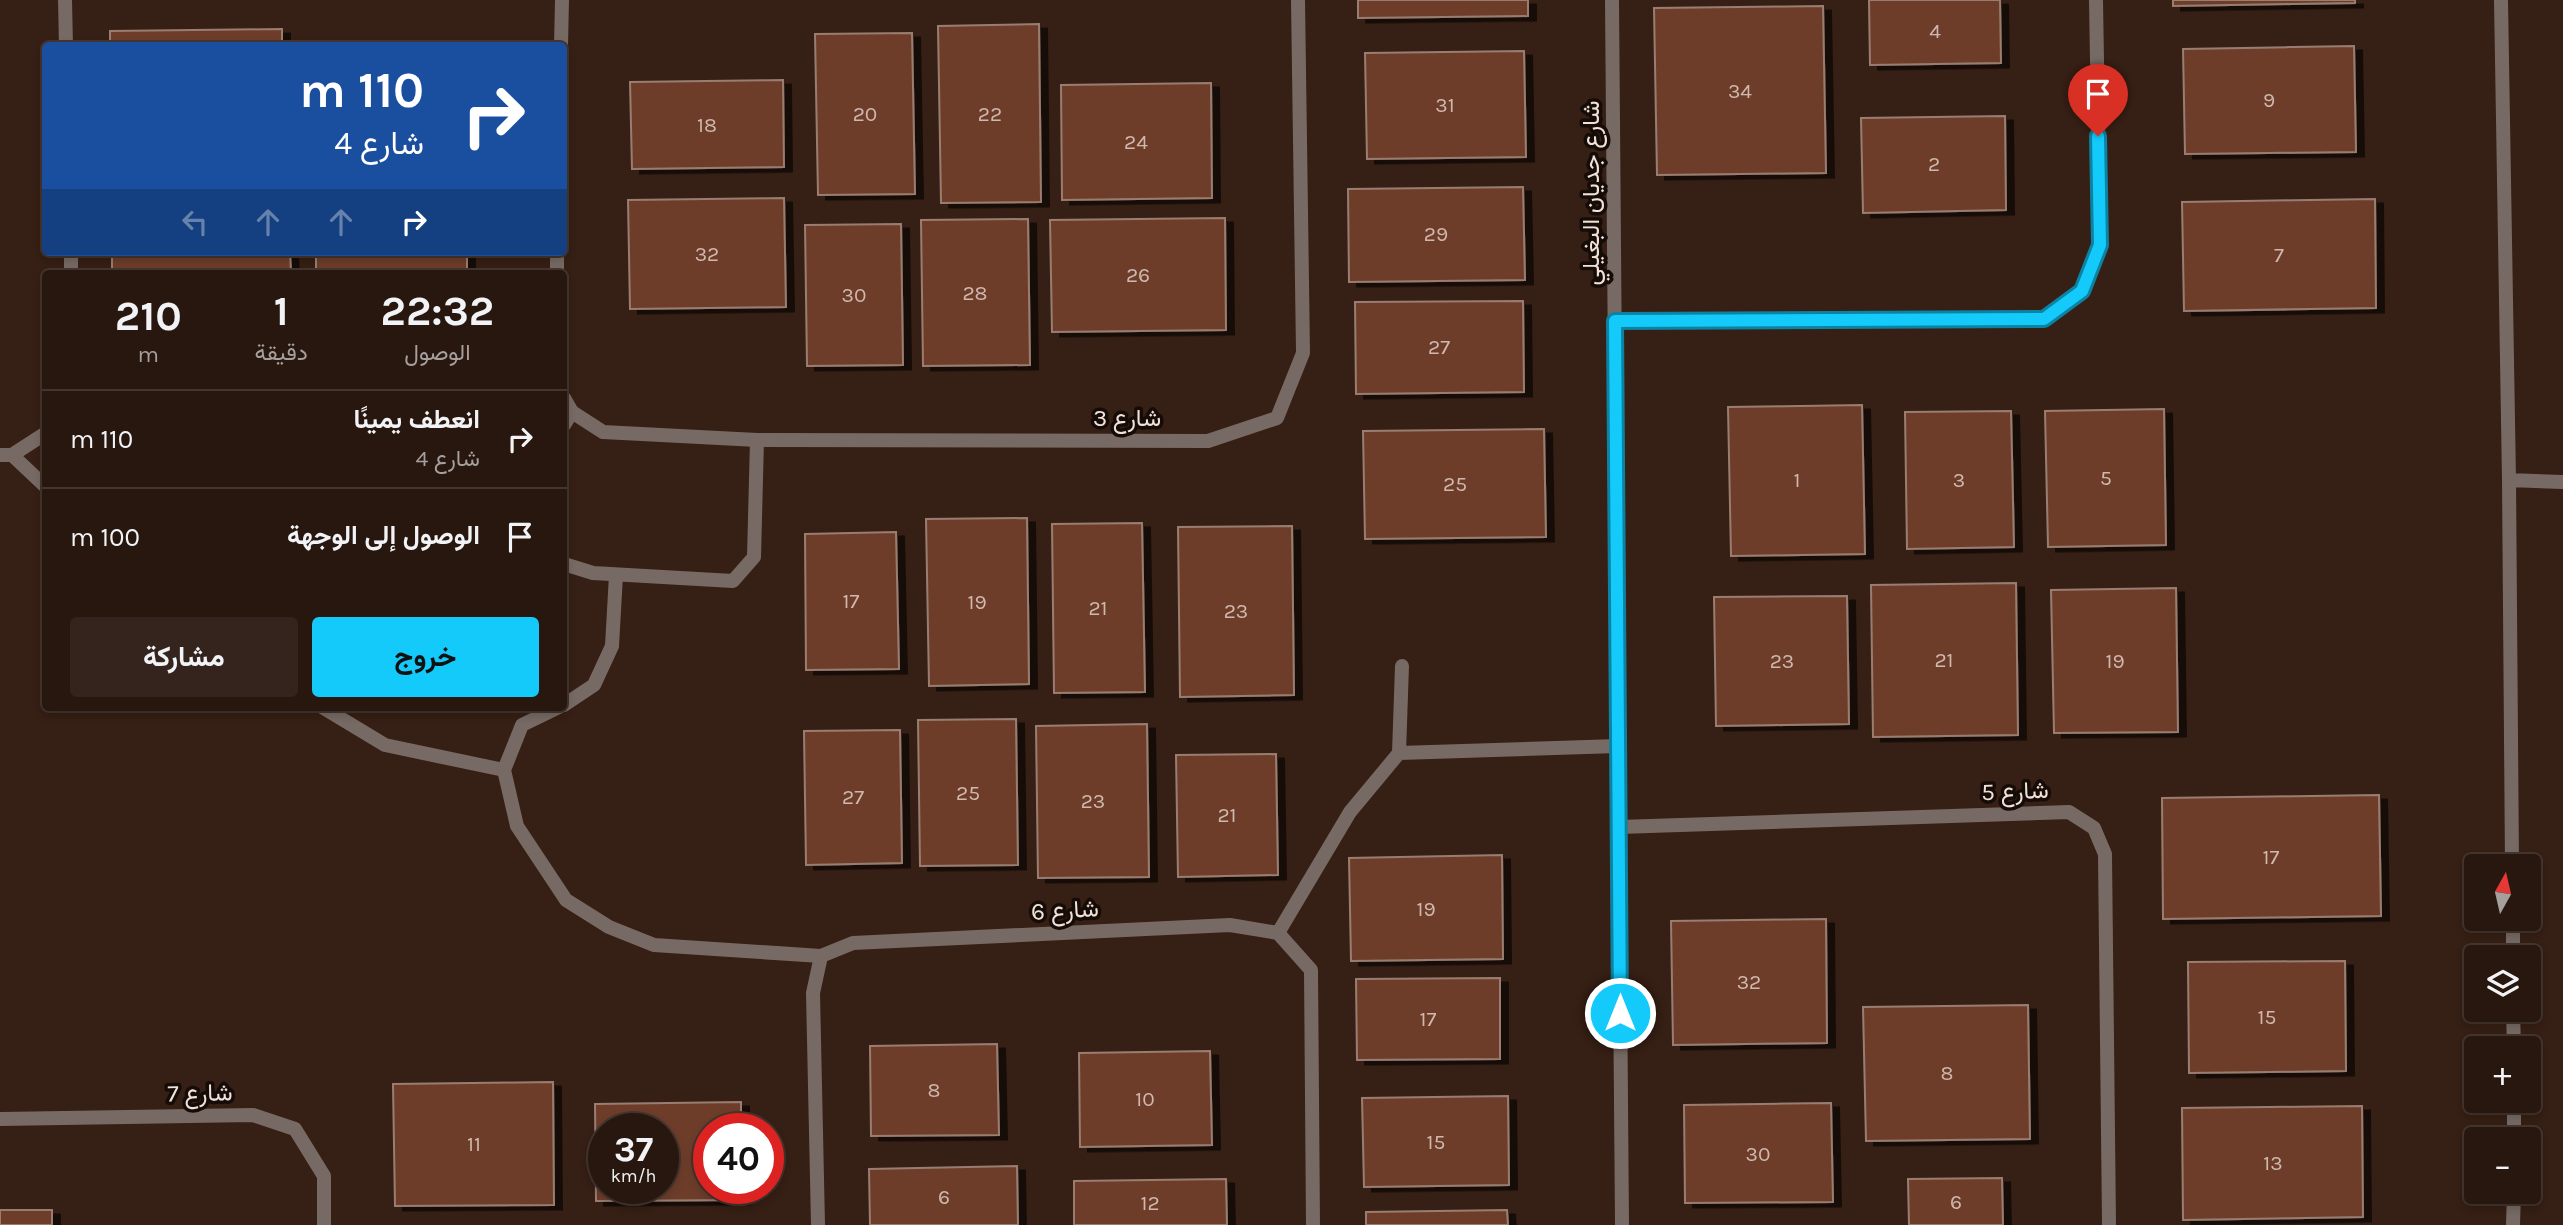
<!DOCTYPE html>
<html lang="ar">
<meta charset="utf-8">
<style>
body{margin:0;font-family:Karla,Vazirmatn,sans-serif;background:#34241d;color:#f1f3f6;direction:rtl;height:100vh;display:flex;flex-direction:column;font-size:26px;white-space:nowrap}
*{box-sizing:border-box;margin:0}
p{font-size:23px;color:#a59f9e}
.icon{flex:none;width:38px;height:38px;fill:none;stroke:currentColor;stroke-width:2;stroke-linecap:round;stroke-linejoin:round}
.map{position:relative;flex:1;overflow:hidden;direction:ltr}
.drawer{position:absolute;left:42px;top:270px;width:525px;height:441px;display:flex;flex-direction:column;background:#28170f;border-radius:7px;box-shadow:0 4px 10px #0003,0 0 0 2px #44362f;direction:rtl}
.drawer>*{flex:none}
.top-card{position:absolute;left:42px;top:42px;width:525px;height:214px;border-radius:7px;box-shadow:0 4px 10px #0003,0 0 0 2px #44362f;direction:rtl;background:#1a4fa0;color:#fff;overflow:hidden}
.needle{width:46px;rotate:8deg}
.fabs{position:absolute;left:2464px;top:854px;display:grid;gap:14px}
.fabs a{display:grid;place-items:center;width:77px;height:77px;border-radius:7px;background:#28170f;box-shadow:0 4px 10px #0003,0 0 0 2px #44362f;font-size:35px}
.speed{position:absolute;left:588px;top:1113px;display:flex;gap:14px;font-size:35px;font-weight:700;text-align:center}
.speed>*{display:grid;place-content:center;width:91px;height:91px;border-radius:50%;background:#28170f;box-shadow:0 4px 10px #0003,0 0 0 2px #44362f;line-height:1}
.speed small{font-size:18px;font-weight:400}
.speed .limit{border:10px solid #d22;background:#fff;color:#111}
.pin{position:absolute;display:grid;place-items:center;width:60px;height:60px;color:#fff;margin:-72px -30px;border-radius:50% 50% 50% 0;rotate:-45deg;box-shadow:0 0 7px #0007}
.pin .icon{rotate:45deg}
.me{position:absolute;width:77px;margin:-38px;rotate:0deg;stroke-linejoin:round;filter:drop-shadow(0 0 5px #0008)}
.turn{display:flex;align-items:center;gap:24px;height:147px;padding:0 28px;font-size:32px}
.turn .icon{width:91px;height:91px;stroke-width:2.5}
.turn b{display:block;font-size:49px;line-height:60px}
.lanes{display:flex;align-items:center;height:66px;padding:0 28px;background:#0003;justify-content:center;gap:35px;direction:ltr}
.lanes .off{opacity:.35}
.eta{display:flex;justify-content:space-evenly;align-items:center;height:119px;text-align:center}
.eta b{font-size:42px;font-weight:700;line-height:49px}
.primary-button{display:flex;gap:14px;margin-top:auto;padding:14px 28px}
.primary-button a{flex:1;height:80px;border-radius:7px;background:#13cafb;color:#111;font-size:28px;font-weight:700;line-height:80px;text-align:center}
.primary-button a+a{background:#34241d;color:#f1f3f6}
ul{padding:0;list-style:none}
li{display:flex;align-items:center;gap:21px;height:98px;padding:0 28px;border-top:2px solid #44362f}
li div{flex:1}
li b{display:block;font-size:26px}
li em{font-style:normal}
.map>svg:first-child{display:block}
.building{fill:#6d3e2a;stroke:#9a7d71;stroke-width:2;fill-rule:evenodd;filter:url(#shadow)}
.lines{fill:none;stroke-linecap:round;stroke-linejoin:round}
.service{stroke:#776a64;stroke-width:14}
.minor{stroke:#776a64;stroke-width:14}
.tertiary{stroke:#776a64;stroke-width:14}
.route-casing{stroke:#0c83a3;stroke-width:18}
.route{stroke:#13cafb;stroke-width:12}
.labels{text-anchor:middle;stroke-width:7;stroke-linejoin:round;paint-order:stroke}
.number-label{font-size:21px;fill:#d0b8ae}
.street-label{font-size:24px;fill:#f1e1da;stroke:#160c07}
</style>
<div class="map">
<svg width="2563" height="1225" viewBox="0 0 2563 1225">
<defs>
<filter id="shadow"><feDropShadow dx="8" dy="4.5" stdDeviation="0" flood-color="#0009"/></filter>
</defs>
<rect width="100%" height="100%" fill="#361f14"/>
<path class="building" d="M1358,0H1528V16L1358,18Z
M1869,0H2000L2001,63L1870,65Z
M2173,0H2355V3L2173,6Z
M1823,6L1826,173L1657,175L1654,8Z
M1039,24L1041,202L941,203L938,26Z
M282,29V46H110V31Z
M912,33L915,194L818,195L815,34Z
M2354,46L2356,152L2185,154L2183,49Z
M1524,51L1526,157L1367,159L1365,53Z
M783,80L784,167L632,169L630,82Z
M1211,83L1212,198L1062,200L1061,85Z
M2005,116L2006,210L1863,213L1861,118Z
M1523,187L1525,280L1349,282L1348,189Z
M784,198L786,307L630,309L628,200Z
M2375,199L2376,308L2184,311L2182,202Z
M1225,218L1226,330L1052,332L1050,220Z
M1028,219L1030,365L923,366L921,220Z
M901,224L903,365L807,366L805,225Z
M112,252H290L291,273H112Z
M316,252H467V273H316Z
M1523,301L1524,392L1356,394L1355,302Z
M1862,405L1865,554L1731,556L1728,407Z
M2164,409L2166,545L2048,547L2045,411Z
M2011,411L2014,547L1907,549L1905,412Z
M1544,429L1546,537L1365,539L1363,431Z
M1027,518L1029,684L929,686L926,519Z
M1142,523L1145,692L1054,693L1052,524Z
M1292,526L1294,695L1180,697L1178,527Z
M896,532L899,669L806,670L805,534Z
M2016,583L2018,735L1873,737L1871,585Z
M2176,588L2178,732L2054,733L2051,590Z
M1847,596L1849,724L1716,726L1714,597Z
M1016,719L1018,865L920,866L918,720Z
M1147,724L1149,877L1038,878L1036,726Z
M900,730L902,863L806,865L804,731Z
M1276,754L1278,875L1178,877L1176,755Z
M2379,795L2381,916L2163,919L2162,798Z
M1502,855L1503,959L1351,961L1349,858Z
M1826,919L1827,1043L1673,1045L1671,921Z
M2345,961L2346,1071L2189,1073L2188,962Z
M1500,978V1059L1357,1060L1356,979Z
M2028,1005L2030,1139L1866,1141L1863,1007Z
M997,1044L999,1135L871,1136L870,1046Z
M1210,1051L1212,1145L1080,1147L1079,1053Z
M553,1082L554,1205L395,1206L393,1084Z
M1508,1096L1509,1185L1364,1187L1362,1098Z
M741,1102V1129H709V1188H742V1200L596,1201L595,1104ZM604,1129H663V1188H604Z
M1831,1103L1833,1202L1685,1203L1684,1105Z
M2362,1106L2363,1217L2183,1220L2182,1108Z
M1017,1166L1018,1225H870L869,1169Z
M2002,1178L2003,1225H1909L1908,1179Z
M1226,1179L1227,1225H1074V1181Z
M0,1210H52V1225H0Z
M1507,1210L1508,1225H1366V1212Z"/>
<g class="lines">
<path class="service" d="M2501,0L2509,480L2512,866
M564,425L572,412
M12,455L46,487
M2509,480L2563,482
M564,564L593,573L733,581L754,557L757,440
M564,705L594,685L612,646L616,575
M322,707L385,745L504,770
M559,707L522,725L504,770L517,826L566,900L609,927L654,945L821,956
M1399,753L1402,666
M2513,919V957
M1278,933L1350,812L1399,753L1618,746
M2513,1010L2514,1048
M2514,1101V1139
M2513,1225L2514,1192"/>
<path class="minor" d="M65,0L66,46
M561,46L562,0
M71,252V273
M557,273V252
M1615,321L2044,319L2082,291L2100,245L2096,0
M564,398L572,412L603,432L757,440L1208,441L1277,418L1303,353L1298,0
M0,455H12L46,433
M1619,827L2069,812L2094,828L2105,854L2109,1225
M0,1119L253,1115L295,1129L324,1176V1225
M818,1225L813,993L821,956L853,943L1230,925L1278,933L1311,970L1313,1225"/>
<path class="tertiary" d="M1612,0L1622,1225"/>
</g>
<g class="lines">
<defs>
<path id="route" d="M1620,1013L1615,321L2044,319L2082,291L2100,245L2098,136"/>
</defs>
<use href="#route" class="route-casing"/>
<use href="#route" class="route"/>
</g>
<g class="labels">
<g class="number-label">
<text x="1935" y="38">4</text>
<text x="1740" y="98">34</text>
<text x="2269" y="107">9</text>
<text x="1445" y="112">31</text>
<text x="865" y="121">20</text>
<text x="990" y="121">22</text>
<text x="707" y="132">18</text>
<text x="1136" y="149">24</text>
<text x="1934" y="171">2</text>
<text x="1436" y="241">29</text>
<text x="707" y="261">32</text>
<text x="2279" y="262">7</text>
<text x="1138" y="282">26</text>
<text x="975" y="300">28</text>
<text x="854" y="302">30</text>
<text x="1439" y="354">27</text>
<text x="2106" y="485">5</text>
<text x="1797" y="487">1</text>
<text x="1959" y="487">3</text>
<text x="1455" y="491">25</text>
<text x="851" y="608">17</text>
<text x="977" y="609">19</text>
<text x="1098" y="615">21</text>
<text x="1236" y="618">23</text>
<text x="1944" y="667">21</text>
<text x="1782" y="668">23</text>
<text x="2115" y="668">19</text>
<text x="968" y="800">25</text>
<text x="853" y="804">27</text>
<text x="1093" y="808">23</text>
<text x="1227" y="822">21</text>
<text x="2271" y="864">17</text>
<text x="1426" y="916">19</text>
<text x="1749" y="989">32</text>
<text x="2267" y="1024">15</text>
<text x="1428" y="1026">17</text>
<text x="1947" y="1080">8</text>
<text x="934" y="1097">8</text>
<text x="1145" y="1106">10</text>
<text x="1436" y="1149">15</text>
<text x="474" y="1151">11</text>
<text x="1758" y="1161">30</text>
<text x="2273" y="1170">13</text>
<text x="944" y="1204">6</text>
<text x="1956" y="1209">6</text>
<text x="1150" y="1210">12</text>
</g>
<g class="street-label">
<text transform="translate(1591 193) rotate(-90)" y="8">شارع جديان البغيلي</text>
<text x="1127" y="426">شارع 3</text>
<text transform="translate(2015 791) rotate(-2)" y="8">شارع 5</text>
<text transform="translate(1065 910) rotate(-3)" y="8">شارع 6</text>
<text transform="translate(200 1093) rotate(-1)" y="8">شارع 7</text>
</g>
</g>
</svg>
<div class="fabs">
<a><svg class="needle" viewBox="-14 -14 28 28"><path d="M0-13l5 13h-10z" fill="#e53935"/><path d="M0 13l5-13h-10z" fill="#a59f9e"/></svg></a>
<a><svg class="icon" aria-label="layers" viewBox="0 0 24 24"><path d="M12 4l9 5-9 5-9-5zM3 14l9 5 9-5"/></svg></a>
<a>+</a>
<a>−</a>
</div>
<div class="speed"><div>37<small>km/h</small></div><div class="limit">40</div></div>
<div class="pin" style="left:2098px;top:136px;background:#d93025"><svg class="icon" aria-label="arrive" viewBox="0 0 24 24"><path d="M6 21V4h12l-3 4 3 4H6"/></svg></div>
<svg class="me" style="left:1620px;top:1013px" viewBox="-20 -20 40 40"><circle r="17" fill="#13cafb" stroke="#fff" stroke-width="3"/><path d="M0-11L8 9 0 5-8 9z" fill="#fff"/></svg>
<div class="top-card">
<div class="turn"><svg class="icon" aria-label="right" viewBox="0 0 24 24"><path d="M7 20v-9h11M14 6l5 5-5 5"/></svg><div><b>110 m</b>شارع 4</div></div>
<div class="lanes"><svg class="icon off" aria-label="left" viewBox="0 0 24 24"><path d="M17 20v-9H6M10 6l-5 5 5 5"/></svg><svg class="icon off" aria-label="ahead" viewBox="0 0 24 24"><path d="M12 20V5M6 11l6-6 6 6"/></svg><svg class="icon off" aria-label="ahead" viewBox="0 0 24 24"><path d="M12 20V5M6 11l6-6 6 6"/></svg><svg class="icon" aria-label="right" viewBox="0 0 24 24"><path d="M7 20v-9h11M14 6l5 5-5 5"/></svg></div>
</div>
<section class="drawer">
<div class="eta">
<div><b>22:32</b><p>الوصول</p></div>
<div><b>1</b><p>دقيقة</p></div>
<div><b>210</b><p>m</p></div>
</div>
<ul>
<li><svg class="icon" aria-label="right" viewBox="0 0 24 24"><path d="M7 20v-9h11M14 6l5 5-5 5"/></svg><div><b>انعطف يمينًا</b><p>شارع 4</p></div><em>110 m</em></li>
<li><svg class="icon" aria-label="arrive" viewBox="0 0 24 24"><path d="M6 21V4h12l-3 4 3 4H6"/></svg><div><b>الوصول إلى الوجهة</b></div><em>100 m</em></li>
</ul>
<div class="primary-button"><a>خروج</a><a>مشاركة</a></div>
</section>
</div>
